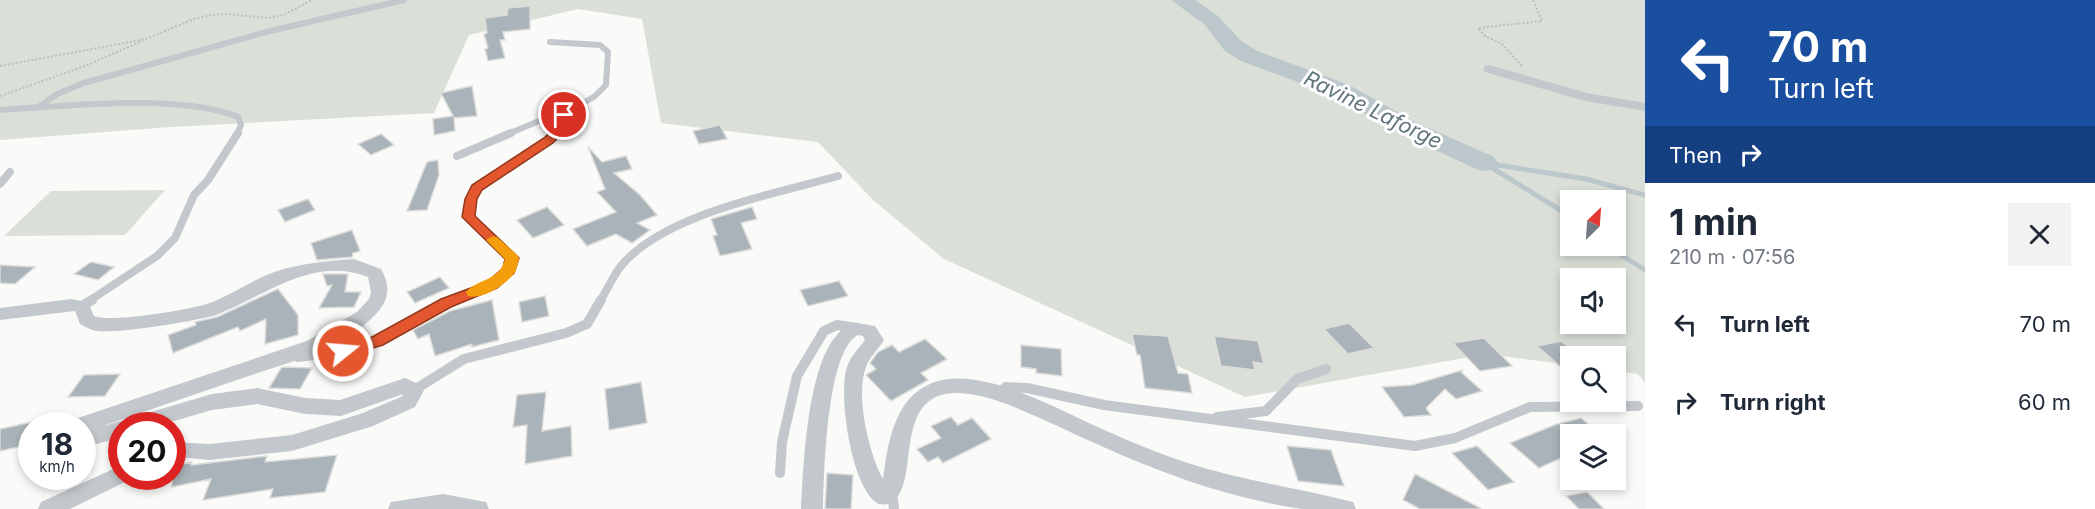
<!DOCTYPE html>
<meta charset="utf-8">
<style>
body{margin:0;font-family:Inter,sans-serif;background:#f2f2f3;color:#1f2937;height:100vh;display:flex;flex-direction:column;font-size:22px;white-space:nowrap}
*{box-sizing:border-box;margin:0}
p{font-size:20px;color:#747a83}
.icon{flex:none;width:33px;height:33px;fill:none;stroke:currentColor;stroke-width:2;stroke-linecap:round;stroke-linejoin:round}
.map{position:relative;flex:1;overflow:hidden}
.drawer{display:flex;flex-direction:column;background:#fff;width:450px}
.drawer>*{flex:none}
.guide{background:#1a4fa0;color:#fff;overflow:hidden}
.needle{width:39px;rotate:25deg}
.fabs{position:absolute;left:1560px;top:190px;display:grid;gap:12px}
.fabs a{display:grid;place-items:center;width:66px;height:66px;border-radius:0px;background:#fff;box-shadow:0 3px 9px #0003;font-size:30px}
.speed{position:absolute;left:18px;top:412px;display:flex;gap:12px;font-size:30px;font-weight:700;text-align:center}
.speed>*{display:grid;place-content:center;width:78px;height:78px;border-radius:50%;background:#fff;box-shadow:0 3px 9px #0003;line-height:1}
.speed small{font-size:15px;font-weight:400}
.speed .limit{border:9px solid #d22;background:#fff;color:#111}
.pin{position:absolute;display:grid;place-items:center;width:51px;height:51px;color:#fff;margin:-26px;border:3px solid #fff;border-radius:50%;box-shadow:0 2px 6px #0007}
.me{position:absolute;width:66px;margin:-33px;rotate:73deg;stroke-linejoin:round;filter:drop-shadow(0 0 4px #0008)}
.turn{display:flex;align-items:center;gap:21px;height:126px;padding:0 24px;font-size:27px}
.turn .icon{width:78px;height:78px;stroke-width:2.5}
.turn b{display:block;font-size:42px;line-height:51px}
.then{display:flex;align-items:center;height:57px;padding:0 24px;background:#0003;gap:12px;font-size:22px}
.round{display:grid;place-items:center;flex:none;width:63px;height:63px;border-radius:0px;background:#f2f2f3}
.overview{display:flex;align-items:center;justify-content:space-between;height:102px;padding:0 24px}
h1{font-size:36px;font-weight:700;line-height:45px}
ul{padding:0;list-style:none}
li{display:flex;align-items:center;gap:18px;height:78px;padding:0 24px}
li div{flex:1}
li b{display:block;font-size:22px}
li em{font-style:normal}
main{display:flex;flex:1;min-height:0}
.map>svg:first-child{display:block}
.green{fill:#dadfd7;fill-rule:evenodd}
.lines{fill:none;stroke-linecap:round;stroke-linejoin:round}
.stream{stroke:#bbc7cb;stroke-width:5}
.river{fill:#bbc7cb;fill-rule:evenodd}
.building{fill:#aab3b9;stroke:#dcdcda;stroke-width:1.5}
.path{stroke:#bbbfc2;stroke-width:2;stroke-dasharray:2 2;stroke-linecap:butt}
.lane-far2{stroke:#c3c8cc;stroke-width:6}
.lane-far1{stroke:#c3c8cc;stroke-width:8}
.lane{stroke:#c3c8cc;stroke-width:10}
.street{fill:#c3c8cc;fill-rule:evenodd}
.route{fill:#e4572e;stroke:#94391e;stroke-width:1.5}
.slow{fill:#f59e0b}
.labels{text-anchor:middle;stroke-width:6;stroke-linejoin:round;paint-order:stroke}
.water-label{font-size:21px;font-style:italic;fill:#60757c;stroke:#fff}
</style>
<main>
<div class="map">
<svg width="1645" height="509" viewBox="0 0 1645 509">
<rect width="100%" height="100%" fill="#fafaf8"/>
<path class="green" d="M0,0H1645V383L1638,374L1616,371V357H1570V365L1487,354L1245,397L944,259L873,200L818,142L661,123L642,19L578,9L469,35L434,113L170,127L0,140ZM1570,201H1616V246H1570ZM1570,279H1616V324H1570Z
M165,190L125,235L4,236L51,191Z"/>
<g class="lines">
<path class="stream" d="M1485,163L1586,179L1645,195
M1489,166L1570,216
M1607,246L1645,270"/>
<path class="river" d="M1171,0H1195L1218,16L1241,41L1257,51L1349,85L1413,121L1494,157L1498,163L1494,169L1485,171L1476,169L1395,131L1333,95L1241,61L1225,51L1204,24Z"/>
</g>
<path class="building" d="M530,6V29L503,32L505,40H500L505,58L488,61L485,49L488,48L484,34L487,33L485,18L507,15L508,8Z
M472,86L477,116L454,118L455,131L434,135L433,119L453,116L441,93Z
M720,125L727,139L699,144L693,131Z
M381,134L394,145L371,155L358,144Z
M588,147L602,162L626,156L632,169L614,173L640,195L657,215L637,223L650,230L632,243L616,234L587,246L573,229L616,212L597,192L605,189Z
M438,160L439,175L427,210L407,211L427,162Z
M308,199L315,210L285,222L278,210Z
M547,207L564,225L533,238L517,220Z
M752,207L757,219L741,223L752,249L720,256L713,236L717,235L711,219Z
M352,230L360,251L353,253L352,257L317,260L311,243Z
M91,262L114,267L98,280L74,274Z
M0,265L35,267L15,284L0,283Z
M323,274H348L345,292H361L354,307L319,308L332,285L327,286Z
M440,277L449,288L415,303L407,292Z
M839,281L848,296L808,306L800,290Z
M278,289L298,315V335L265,344L266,319L240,331L238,327L173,353L168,335L196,325L195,322L217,317Z
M545,296L549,316L522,322L519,302Z
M492,300L499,340L472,347V344L435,356L429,334L418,339L413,330L450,311Z
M1349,323L1374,348L1348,354L1324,329Z
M1132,334L1168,336L1178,373L1188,374L1192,393L1145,388L1140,355H1137Z
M1214,336L1258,341L1264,364L1253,362L1255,370L1221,366Z
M1484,338L1512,366L1480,371L1453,343Z
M925,339L947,359L921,373L928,380L891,401L866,375L876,369L870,363L878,352L892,345L899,352Z
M1561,341L1570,348V375L1537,346Z
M1021,345L1061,349L1062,376L1036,373V369L1021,367Z
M281,368L284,367L312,368L300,389L269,388Z
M1463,370L1461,372L1482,391L1456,399L1445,389L1426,408L1431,415L1404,417L1382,387L1412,385Z
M120,374L105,396L68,397L84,375Z
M641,382L647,423L609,430L605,389Z
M546,392L542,431L571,426L572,456L525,464L527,425L513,427L517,395Z
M951,417L958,425L972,418L991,439L943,463L938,457L928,462L917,449L941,438L931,426Z
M1581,418L1601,435H1570V454L1539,468L1510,443L1557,424Z
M32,422V444L0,451V429Z
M1287,446L1331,450L1344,486L1298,481Z
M1477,446L1514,482L1488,490L1452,453Z
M337,455L325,492L270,498L273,489L203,500L211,479L172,487V466L192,462L191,465L267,456L265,462Z
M827,473L853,475L851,509H825Z
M1415,474L1482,509H1420L1403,500Z
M1587,492L1604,509H1579L1566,496Z"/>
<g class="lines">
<path class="path" d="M0,66L146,39L194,19L211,15L227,14L267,18L283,15L312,0
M1522,66L1502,44L1485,36L1478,28L1542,21L1533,0
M0,96L85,66L142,41"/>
<path class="lane-far2" d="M550,42L600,45L608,52L606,85L595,96L564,115
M37,108L57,94L84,83L270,31L404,0
M0,110C63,106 182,93 238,117L241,125L237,134
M508,134L546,118L564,115L566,124L556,134"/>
<path class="lane-far1" d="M457,156L511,133
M0,184L10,172
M89,301L157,256L175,238L194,195L208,180L238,133
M451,301C475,292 505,286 512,258L469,217L471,199L477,187L549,141L557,133
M600,301C607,290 613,276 621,266C664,214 774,194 838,176"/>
<path class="lane" d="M82,306L92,300
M298,357L343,351L377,341L455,300
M414,390L464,359L566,333L587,324L601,300
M999,393L1006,387L1027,388L1104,405L1415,446L1455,438L1530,407L1638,406
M1217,417L1266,411L1297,379L1326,369
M780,473L782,442L797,376L824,331L837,325L857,328
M892,489L894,509"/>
<path class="street" d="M1489,65L1587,93L1645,103V111L1585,101L1485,72L1483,69L1485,66Z
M354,259L381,269C391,286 389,300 376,314C342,351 285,363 240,379C193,395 146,411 100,427L212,394L257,388L305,398L340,400L405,378L421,385L424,390L415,407L373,426L292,451L209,460L178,457L172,459V442L209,444L292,435L360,414L401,397L403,394L341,416L305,414L257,404L212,410L157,426H122V437L82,448V426H69L72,420L307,341L357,312L369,299L371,292L368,277C313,255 265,296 216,315C197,321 115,334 97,331C91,330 85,327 80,324L75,311L0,320V308L71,299L88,302L94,316C111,323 187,310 207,304C231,296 253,279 277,271C303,263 328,261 354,259Z
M858,323L875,326L884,340C879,349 869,357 866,367C855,395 869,454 883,479C888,443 894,398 932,383C979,364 1057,409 1100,428C1131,442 1162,455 1194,465C1243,480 1295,488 1345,500L1353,502L1356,509C1338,509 1319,509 1302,509C1232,499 1163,474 1099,445C1064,430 1031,412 995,400C877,363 928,485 890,503C885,505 881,505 877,503C851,486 839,398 846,370C849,358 858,349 865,340L863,336L858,335C826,351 824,476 823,509H801C804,468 806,329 858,323Z
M122,465V477H131L129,480L70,509H38L41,502Z
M443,494L486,502L489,509H388L391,502Z"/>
</g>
<path class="route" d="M564,112L570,115V126L553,143L482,190L477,199L475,216L519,258L514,273L497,288L451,307L383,345L343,357L338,355L336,351L338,347L372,337L441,299L487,282L503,268L505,259L462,217L465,199L472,185L544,138L560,123L559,115Z"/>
<path class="slow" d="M493,236L497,237L517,255L519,258C518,263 517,269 515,272C507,284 483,300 468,296L466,292C478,278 499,282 505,259L486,240Z"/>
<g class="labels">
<g class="water-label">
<text transform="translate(1373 110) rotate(26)" y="7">Ravine Laforge</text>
</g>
</g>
</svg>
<div class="fabs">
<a><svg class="needle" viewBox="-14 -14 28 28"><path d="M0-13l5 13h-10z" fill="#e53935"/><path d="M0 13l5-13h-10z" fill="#747a83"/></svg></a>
<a><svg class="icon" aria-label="sound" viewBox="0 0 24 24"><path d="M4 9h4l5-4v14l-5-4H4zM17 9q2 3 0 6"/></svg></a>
<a><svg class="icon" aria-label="search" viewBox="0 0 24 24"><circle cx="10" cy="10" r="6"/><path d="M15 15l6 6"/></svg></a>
<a><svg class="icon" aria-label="layers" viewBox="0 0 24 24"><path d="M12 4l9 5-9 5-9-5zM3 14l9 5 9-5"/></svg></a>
</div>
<div class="speed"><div>18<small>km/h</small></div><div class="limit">20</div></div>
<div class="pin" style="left:564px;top:115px;background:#d93025"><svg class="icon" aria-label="arrive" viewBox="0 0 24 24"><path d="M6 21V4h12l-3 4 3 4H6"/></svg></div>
<svg class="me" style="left:343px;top:351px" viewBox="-20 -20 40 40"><circle r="17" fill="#e4572e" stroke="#fff" stroke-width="3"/><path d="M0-11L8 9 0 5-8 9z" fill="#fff"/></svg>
</div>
<section class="drawer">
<div class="guide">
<div class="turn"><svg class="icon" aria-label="left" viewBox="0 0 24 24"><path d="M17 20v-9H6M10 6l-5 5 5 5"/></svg><div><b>70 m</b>Turn left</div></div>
<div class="then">Then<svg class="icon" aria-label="right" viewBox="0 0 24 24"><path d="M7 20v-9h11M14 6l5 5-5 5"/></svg></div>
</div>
<div class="overview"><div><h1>1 min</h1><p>210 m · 07:56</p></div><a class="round"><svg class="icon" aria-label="close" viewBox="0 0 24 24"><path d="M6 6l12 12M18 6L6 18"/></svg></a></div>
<ul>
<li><svg class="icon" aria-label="left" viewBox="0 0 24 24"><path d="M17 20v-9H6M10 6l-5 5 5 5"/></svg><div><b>Turn left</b></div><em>70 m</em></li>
<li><svg class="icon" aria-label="right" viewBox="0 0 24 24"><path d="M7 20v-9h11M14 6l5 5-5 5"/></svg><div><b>Turn right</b></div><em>60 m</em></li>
</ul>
</section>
</main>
